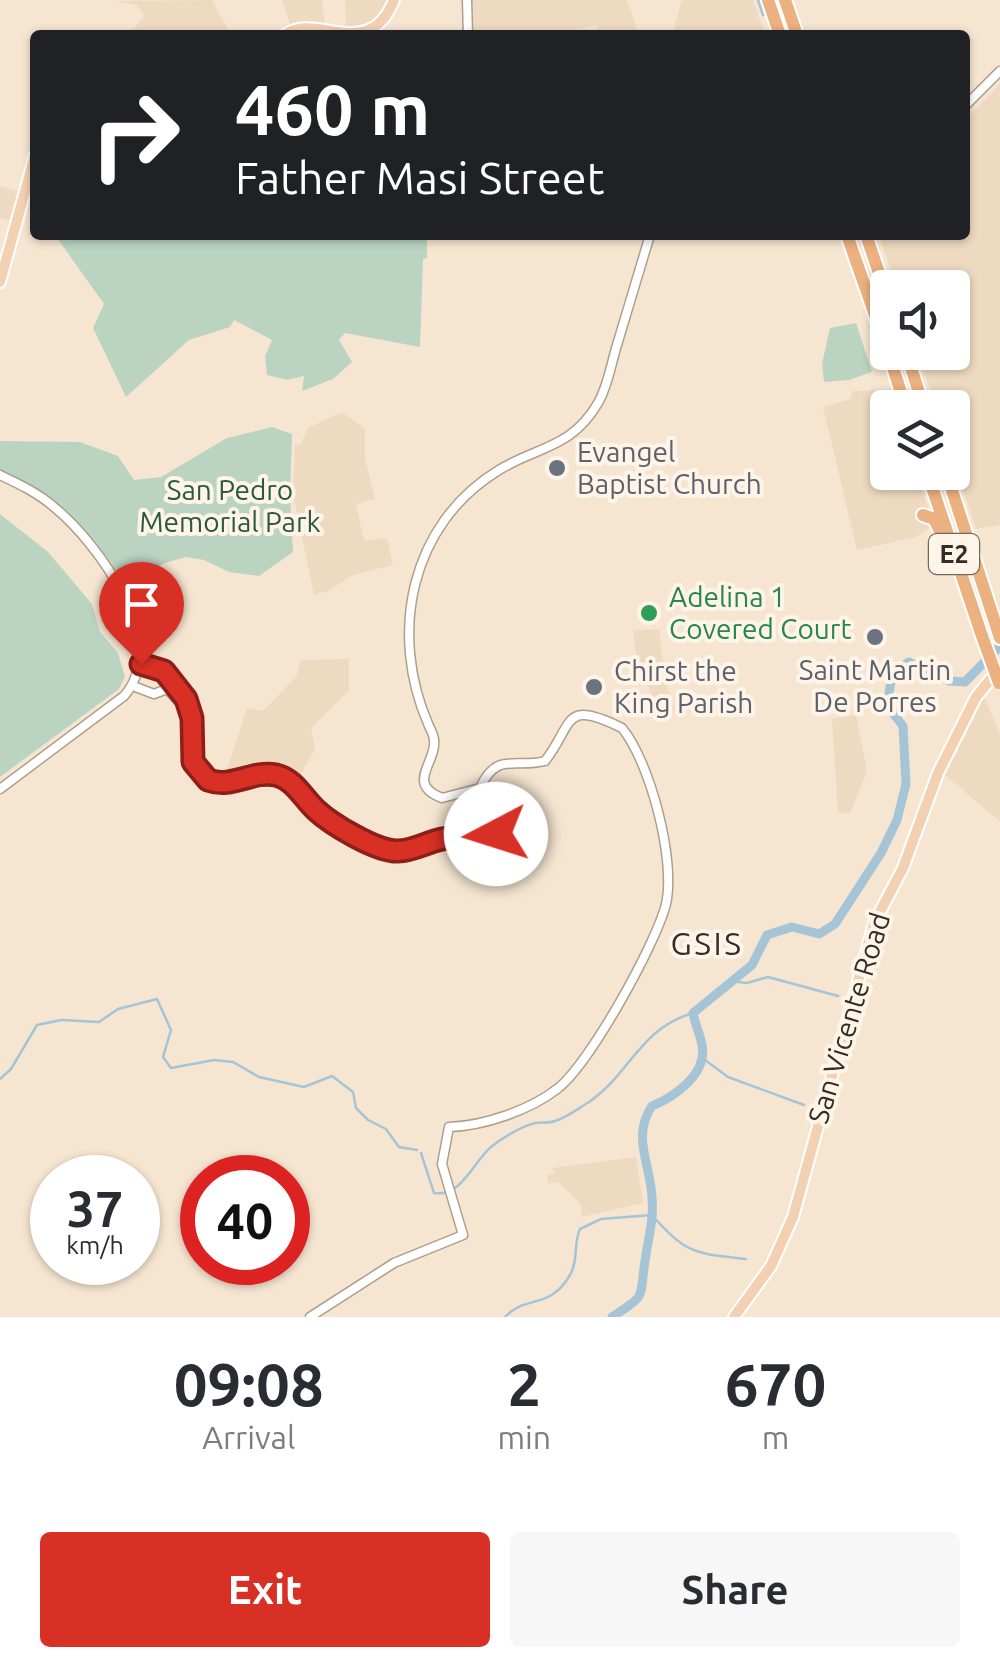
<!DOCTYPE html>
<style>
body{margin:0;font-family:Ubuntu,sans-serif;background:#f7f7f7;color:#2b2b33;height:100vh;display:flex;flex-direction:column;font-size:38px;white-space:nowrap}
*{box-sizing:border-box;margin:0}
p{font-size:32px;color:#7c7c81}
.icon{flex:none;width:55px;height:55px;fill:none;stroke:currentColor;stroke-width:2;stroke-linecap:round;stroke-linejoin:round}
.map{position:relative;height:1317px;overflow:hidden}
.panel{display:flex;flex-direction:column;background:#fff;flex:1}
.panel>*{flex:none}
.top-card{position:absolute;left:30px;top:30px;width:940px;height:210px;border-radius:10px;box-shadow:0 2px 8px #0004;background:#202124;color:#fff;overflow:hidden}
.tools{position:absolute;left:870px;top:270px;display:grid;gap:20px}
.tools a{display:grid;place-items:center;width:100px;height:100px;border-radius:10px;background:#fff;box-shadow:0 2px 8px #0004;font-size:50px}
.speed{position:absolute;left:30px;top:1155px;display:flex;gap:20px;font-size:50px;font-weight:700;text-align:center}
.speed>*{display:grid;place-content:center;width:130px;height:130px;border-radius:50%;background:#fff;box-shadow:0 2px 8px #0004;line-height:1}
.speed small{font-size:25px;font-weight:400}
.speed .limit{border:15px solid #d22;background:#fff;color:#111}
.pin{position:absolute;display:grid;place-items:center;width:85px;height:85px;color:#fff;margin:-102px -42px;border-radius:50% 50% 50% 0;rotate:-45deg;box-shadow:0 0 10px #0007}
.pin .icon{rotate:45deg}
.me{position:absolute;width:110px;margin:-55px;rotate:265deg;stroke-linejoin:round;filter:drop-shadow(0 0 8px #0008)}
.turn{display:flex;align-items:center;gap:35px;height:210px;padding:0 40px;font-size:45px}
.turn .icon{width:130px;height:130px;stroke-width:2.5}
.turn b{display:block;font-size:70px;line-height:85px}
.eta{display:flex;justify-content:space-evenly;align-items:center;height:170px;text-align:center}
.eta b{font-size:60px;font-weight:700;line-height:70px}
.primary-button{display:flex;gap:20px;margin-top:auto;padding:20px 40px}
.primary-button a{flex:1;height:115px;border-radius:10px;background:#d93025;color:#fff;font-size:40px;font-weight:700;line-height:115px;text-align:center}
.primary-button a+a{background:#f7f7f7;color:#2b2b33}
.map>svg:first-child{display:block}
.built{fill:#eedac0}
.green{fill:#bbd4c2}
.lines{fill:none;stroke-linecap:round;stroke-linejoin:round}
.stream{stroke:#a5c4d5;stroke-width:2.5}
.river{stroke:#a5c4d5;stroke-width:9}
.minor-casing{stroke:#ae9f8c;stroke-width:11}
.major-casing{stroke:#fff;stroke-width:14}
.highway-casing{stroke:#fff;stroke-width:16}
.minor{stroke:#fff;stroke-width:8}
.major{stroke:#f4d0b3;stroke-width:10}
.highway{stroke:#ecb180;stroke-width:12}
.highway-bridge-casing{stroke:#fff;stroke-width:16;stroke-linecap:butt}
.highway-bridge{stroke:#ecb180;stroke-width:12}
.route-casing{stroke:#8d1f18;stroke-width:25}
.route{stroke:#d93025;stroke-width:18}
.worship-dot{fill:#6b7280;stroke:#fef4e8;stroke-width:4}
.leisure-dot{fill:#2e9e5b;stroke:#fef4e8;stroke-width:4}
.labels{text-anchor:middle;stroke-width:8;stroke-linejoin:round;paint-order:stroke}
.shield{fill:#fef4e8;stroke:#706960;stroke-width:2.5}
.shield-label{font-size:25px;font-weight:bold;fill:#332d25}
.worship-label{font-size:28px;fill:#5b616d;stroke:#fef4e8;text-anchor:start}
.park-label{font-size:28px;fill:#2b593b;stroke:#fef4e8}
.leisure-label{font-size:28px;fill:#27864d;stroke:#fef4e8;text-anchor:start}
.street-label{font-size:28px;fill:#332d25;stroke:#fef4e8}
.quarter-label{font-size:32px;letter-spacing:2.5px;fill:#332d25;stroke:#fef4e8}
</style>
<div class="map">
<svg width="1000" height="1317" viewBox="0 0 1000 1317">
<rect width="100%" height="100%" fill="#f6e6d1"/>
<path class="built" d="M212,0L231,35H123L131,33L144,16L137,5L114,1Z
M282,0H322L325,25L302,21L290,24Z
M345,0H390L384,13L376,19L346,30Z
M470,0H627L639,35H599L596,25L554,35H479L473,33Z
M682,0H753L765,35H672Z
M1000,84V525L976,529L953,460L952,408L936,407L918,353L952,352V288L896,287L879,235H965V120Z
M0,186L18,191L12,221L0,218Z
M886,390L892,407L888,408V472L916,473L938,536L929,528L916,537L857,550L823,407L850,399L853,391Z
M342,412L365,429V458L375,499L356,504L364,541L387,538L393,565L353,575L328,591L314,595L293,494L295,444L300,445L308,428Z
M659,629L665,680L675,710L660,714L637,660L633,630Z
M349,659V690L311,728L315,749L297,781L283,774L223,781L247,708L263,711L296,677L301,660Z
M983,693L1000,735V822L942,772Z
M856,715L867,771L850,814L838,812L832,719Z
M636,1157L643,1203L582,1217L581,1204L558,1182L548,1183L547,1175L555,1174L552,1168Z"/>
<path class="green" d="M55,235H144L148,239L153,235H427V258L423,259L420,347L345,333L339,340L352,362L333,379L302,391L304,376L287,380L267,375L265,356L272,340L234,320L230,327L189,340L126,397L93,328L104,304Z
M856,323L872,372L849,380L824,382L822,364L830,328Z
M272,427L292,434L290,497L293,552L259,576L229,572L204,560L186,557L162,564L128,587L106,556L63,508L0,472V441L80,442L118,456L134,480L161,477L227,438Z
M0,514L48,552L92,604L100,632L118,653L125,677L119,689L0,777Z"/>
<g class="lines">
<path class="stream" d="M758,0L763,15
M730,981L747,983L768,977L838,996
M701,1057L728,1077L804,1105
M0,1079L11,1069L37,1025L61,1020L99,1022L118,1009L157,999L171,1030L163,1057L171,1068L214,1060L233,1062L259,1077L304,1087L332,1076L353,1092L356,1108L368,1120L386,1129L399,1147L417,1150
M421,1153L434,1193C462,1197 473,1162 491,1147C501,1139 520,1127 532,1124C539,1121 548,1124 555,1121C566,1118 579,1108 589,1102C631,1073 639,1029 693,1013
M505,1317C526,1294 549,1311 570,1275C579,1259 573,1244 580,1229L601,1219L652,1215C687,1256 697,1253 746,1259"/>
<path class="river" d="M612,1317C647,1294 639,1301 645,1261C648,1239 654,1220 652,1198C651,1165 631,1137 652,1106C674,1097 708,1074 702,1045C700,1034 695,1024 693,1013L752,965L767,935L792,927L819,934L835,924L881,853L897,820L906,784L903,726L888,707C889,687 889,673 909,662L949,681L965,682L1000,646"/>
<defs>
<path id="minor" d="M467,0L468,35
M965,106L1000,71
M0,475C19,484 38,493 54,507C98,543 171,643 124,696L0,789
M141,664L164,671L186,699L192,718L193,762L208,780L229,784L267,774L283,778L333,823L379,848L396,852L443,839L489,838L501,829L505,821L506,802L480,788L442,798C405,784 437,762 434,740C434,736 431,730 429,726C388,634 410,524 499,470C538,446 571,449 598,403C608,386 611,364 617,345C628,308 639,272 650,235
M133,686L154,694L167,689
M167,689L181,704L188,719
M310,810L330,828L378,853
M310,1317L394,1263L463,1235L442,1164L449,1127C484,1126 530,1110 557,1089C589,1065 656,944 666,904C676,860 650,762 622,728C562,698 574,724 545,761C514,769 497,751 480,788"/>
<path id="major" d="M285,35C315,11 369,64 394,0
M0,282L35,155
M734,1317L771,1266L793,1217L874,923L903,868L938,773L976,697L999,669"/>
<path id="highway" d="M768,0L780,35
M785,0L797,35
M847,235L888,352
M866,235L888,299
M888,352L906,408
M906,352L924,408
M927,472L982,636
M946,472L1000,638
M923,515L934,519L941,533"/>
</defs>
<use href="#minor" class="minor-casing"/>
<use href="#major" class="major-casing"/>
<use href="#highway" class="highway-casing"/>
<use href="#minor" class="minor"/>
<use href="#major" class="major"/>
<use href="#highway" class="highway"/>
<defs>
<path id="highway-bridge" d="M982,636L999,683"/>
</defs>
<use href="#highway-bridge" class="highway-bridge-casing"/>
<use href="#highway-bridge" class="highway-bridge"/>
</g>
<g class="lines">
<defs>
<path id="route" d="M141,664L164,671L186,699L192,718L193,762L208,780C232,789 252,770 276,775C294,779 303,798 316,810C331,824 377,852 398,851C413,851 427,842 442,839C460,835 479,843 496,834"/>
</defs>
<use href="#route" class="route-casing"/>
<use href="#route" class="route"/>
</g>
<g class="worship-dot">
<circle cx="557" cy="468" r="10"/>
<circle cx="875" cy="637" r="10"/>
<circle cx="594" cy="687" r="10"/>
</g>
<circle class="leisure-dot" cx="649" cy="613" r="10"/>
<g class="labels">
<rect class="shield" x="929" y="534" width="50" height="40" rx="8"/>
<g class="shield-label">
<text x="954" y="563">E2</text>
</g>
<g class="worship-label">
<text x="577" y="462">Evangel<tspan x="577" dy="32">Baptist Church</tspan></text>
<text x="875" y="680" text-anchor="middle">Saint Martin<tspan x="875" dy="32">De Porres</tspan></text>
<text x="614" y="681">Chirst the<tspan x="614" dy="32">King Parish</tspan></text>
</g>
<g class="park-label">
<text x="230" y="500">San Pedro<tspan x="230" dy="32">Memorial Park</tspan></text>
</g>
<g class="leisure-label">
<text x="669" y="607">Adelina 1<tspan x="669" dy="32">Covered Court</tspan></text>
</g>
<g class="street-label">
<text transform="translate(849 1018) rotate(-73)" y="10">San Vicente Road</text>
</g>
<g class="quarter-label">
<text x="707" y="955">GSIS</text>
</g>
</g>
</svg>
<div class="tools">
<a><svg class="icon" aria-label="sound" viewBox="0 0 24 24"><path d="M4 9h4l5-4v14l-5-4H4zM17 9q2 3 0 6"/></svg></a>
<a><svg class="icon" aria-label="layers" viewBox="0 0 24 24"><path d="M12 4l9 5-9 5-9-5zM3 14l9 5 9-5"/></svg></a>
</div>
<div class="speed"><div>37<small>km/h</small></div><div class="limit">40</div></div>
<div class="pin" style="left:141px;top:664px;background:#d93025"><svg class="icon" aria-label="arrive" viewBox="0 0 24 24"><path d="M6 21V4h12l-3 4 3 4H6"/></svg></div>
<svg class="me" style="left:496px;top:834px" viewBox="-20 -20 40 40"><circle r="19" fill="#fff"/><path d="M0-13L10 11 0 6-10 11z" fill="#d93025"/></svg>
<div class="top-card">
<div class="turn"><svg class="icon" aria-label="right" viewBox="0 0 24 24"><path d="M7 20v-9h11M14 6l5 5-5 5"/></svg><div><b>460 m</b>Father Masi Street</div></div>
</div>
</div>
<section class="panel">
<div class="eta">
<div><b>09:08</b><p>Arrival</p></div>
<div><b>2</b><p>min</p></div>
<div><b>670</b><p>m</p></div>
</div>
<div class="primary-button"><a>Exit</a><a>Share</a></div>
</section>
